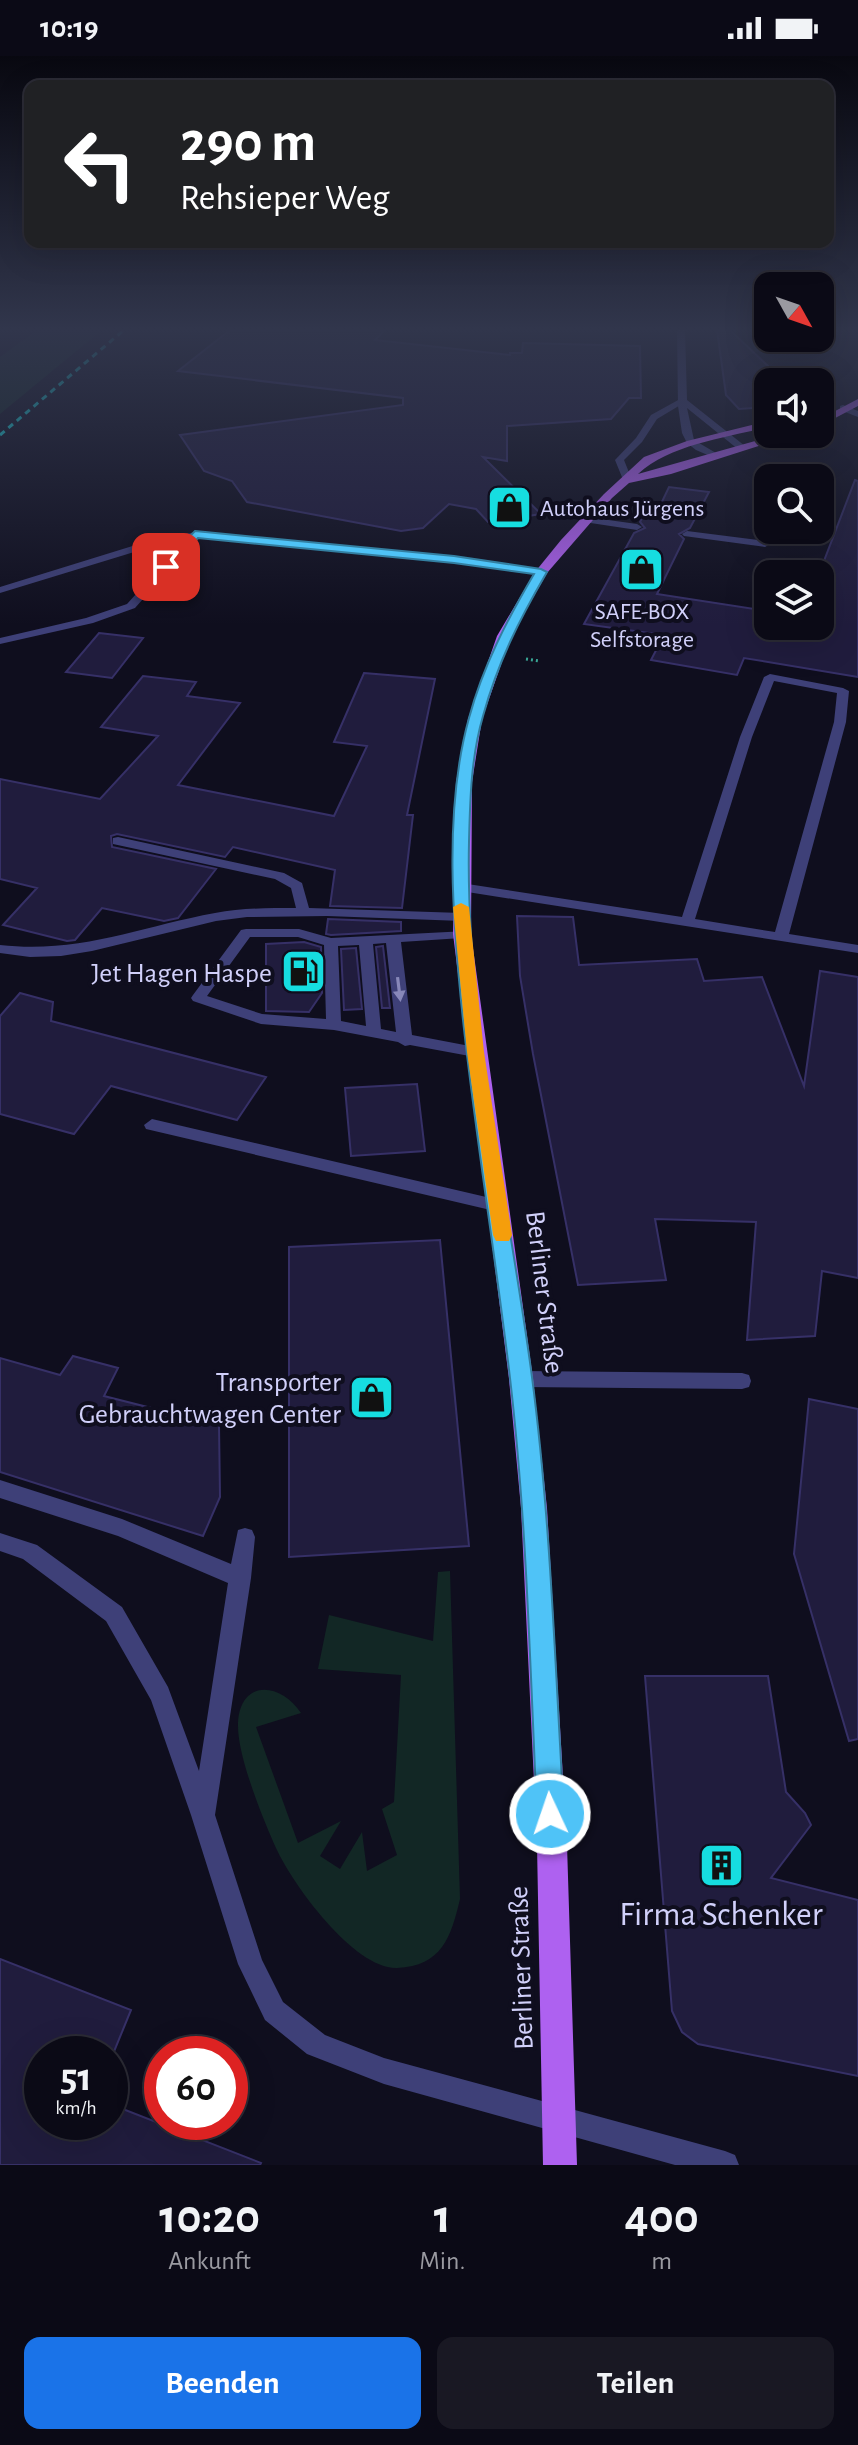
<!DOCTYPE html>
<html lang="de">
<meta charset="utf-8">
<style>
body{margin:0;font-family:"Alegreya Sans",sans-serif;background:#191823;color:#f1f3f6;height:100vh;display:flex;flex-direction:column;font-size:30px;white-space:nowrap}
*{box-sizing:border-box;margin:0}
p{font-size:26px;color:#9a9aa1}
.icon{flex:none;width:44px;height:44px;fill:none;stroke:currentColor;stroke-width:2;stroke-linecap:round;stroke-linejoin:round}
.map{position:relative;height:2109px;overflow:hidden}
.side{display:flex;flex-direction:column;background:#0b0a16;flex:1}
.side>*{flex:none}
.top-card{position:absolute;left:24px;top:24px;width:810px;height:168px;border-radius:16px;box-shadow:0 8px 32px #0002,0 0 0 2px #2b2b35;background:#202124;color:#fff;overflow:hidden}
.needle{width:52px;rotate:130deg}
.tools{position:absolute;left:754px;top:216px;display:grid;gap:16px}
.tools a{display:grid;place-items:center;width:80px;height:80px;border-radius:16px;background:#0b0a16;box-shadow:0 8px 32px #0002,0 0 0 2px #2b2b35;font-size:40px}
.speed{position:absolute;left:24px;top:1980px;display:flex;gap:16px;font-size:40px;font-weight:700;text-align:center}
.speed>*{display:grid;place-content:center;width:104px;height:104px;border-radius:50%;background:#0b0a16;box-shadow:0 8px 32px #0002,0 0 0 2px #2b2b35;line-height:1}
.speed small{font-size:20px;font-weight:400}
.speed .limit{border:12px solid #d22;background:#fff;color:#111}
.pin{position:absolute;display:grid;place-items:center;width:68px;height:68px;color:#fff;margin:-34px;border-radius:16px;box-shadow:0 4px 12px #0006}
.me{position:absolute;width:88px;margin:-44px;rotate:357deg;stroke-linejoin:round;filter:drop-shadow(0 0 6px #0008)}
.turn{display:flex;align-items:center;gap:28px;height:168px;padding:0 24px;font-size:36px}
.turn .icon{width:104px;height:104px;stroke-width:2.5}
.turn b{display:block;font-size:56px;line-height:68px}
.eta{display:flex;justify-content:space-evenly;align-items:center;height:136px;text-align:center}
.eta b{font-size:48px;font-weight:700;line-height:56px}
.cta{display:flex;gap:16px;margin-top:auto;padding:16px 24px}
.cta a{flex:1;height:92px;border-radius:16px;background:#1a73e8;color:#fff;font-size:32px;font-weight:700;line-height:92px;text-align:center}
.cta a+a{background:#191823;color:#f1f3f6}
.status{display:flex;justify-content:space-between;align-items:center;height:56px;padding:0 40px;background:#0b0a16;direction:ltr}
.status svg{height:22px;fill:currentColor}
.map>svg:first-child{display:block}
.green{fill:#122725}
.building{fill:#201c3d;stroke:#363067;stroke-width:2}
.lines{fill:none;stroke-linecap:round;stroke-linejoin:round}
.path{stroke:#39a595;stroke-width:3;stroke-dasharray:2 3;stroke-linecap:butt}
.lane{fill:#3e4078;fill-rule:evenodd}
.street{fill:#3e4078;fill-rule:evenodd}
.primary{fill:#ae61f0;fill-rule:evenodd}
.rail{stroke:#16dde0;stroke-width:3;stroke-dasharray:6 5;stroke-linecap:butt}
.oneway{fill:#8888b9}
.route{fill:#4fc3f7;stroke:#337fa1;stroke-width:2}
.slow{fill:#f59e0b}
.labels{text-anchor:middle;stroke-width:8;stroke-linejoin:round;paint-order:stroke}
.far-poi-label{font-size:24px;fill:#d1d0fa;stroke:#0f0e1e;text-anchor:start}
.poi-label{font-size:28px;fill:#d1d0fa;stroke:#0f0e1e;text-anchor:end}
.street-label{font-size:28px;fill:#d1d0fa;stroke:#0f0e1e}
.near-poi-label{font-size:34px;fill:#d1d0fa;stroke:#0f0e1e}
</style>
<div class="status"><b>10:19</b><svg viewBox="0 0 49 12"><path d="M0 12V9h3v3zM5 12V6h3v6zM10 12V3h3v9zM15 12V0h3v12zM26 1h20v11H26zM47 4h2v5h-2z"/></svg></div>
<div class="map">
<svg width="858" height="2109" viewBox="0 0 858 2109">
<rect width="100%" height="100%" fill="#0f0e1e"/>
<path class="green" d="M37,274H102L0,358V301Z
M450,1515L460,1843C451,1881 442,1910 397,1912C354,1913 293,1829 276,1792C263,1763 238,1702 238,1670C238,1624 279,1624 301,1657L256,1671L298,1787L341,1765L320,1800L340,1813L362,1776L367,1815L397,1799L382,1753L394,1746L401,1619L318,1613L329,1559L433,1585L438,1516Z"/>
<path class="building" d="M230,274H385L375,284L510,299V297H522L523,287L640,290L641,342H629L611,363L507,370V405L483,401L541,458L488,466L476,453L449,448L423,472L401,475L247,446L232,425L204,415L180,379L403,349V342L178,315Z
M717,274H730L768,310V351L739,353L726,339Z
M855,424L858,425V621L744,602L737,619L651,604L664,579L584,568L634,477L645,472L640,466L649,450L659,452L669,431L709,436L690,472L679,478L684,483L657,538L768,555V570H820L819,518Z
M99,577L143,582L112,622L66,616Z
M364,617L435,623L407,759H413L402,852L330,850L335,814L233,791L225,801L117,778L111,780L112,791L216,813L178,862L164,865L102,852L75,884L67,885L3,869L37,832L0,823V723L100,743L158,680L101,671L143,620L196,626L187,640L240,647L178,729L334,760L367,690L334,686Z
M517,860L573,861L579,909L697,903L704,925L762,921L804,1030L820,915L858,921V1222L822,1215L815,1280L747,1284L756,1166L655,1163L666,1224L578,1229L533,998L520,920Z
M328,863L401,866V875L331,879L326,878Z
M304,886L321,891L322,937L309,956L266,955V888Z
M383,890L390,952H382L376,891Z
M356,892L362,953L344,954L341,893Z
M20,937L53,946L51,965L266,1021L237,1064L111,1030L74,1078L0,1058V960Z
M417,1028L425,1095L351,1100L345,1032Z
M440,1184L469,1490L289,1501V1191Z
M73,1300L118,1312L104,1340L219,1369L220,1441L203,1480L0,1416V1302L60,1319Z
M809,1343L858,1353V1683L849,1685L794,1498Z
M645,1620H768L786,1736L805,1757L811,1769L771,1822L858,1844V2020L698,1988L682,1976L672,1955Z
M0,1903L131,1954L113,1998H42V2066H110V2048L261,2107L260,2109H0Z"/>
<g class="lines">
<path class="path" d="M526,603L539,605"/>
<path class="lane" d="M680,343L687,345L657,363L642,386L624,404L632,424L624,426L615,404L636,382L651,359Z
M843,349L858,355V361L840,354V350Z
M587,461L637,468L642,471L637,474L584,466V462Z
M687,475L765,485L770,488L765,491L684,480L682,478Z
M195,476L454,501L541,513L546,516L541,519L454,507L197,482L135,552L93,567L0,588V582L86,562L127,548L185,484L144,493L0,537V531L139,488Z
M770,618L843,632L849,635L846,666L789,878L858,889V897L461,835L454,831L461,827L682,861L740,681L764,621ZM774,625L837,637L834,666L775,876L695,863L752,681Z
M118,781L284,817L302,827L309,852L462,857L469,861L462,865L327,860L247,861L216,865L92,895L61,900L30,901L0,897V889C79,898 139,871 215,857C241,852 268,852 296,852L291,832L275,823L113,788V782Z
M246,873H299L331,882L467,875L469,878L462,882L401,886L412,979L475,991L483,996L475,1001L410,989L405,990L398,986L334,974L261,968L193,945L191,942L193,939L241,874ZM250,881H298L324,889L326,963L262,958L207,940ZM386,887L396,976L381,973L373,888ZM359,889L366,970L341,965L338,890Z
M152,1063L499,1144L505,1146L508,1150L505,1154L499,1156L146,1073L144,1069Z
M521,1315L742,1317L749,1319L751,1325L749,1331L742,1333L521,1331L514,1328L512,1323L514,1318Z
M0,1424L122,1463L231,1508L238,1474L245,1472L252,1474L255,1481L251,1522L215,1759L262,1904L283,1946L325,1979L384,2002L725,2095L735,2099L739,2109H675L384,2028L307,1998L265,1964L238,1908L191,1759L151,1644L106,1565L23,1503L0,1495V1477L37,1489L122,1551L168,1631L199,1715L228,1527L118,1480L0,1442Z"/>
<path class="street" d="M677,274H685L687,344L745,390V394H739L687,352L694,384L721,400L717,403L696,394L687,387L682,377L678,350Z"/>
<path class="primary" d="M858,343V350L820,370V363Z
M768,365V371C725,382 671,388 638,418L780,378H796L671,418L629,427L612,442L547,517L511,580L482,663L472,726L471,878L533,1323L547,1452L567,1789L577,2109H543L537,1789L521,1452L509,1323L453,878L456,726L468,663L497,580L535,516L561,484L604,438L644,401L687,385Z"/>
<path class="rail" d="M0,379L124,274"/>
</g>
<defs><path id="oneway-solid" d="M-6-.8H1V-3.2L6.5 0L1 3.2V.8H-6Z" transform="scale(2)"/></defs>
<use class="oneway" href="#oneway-solid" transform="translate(399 933) rotate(83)"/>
<linearGradient id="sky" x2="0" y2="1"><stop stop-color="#080810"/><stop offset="0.48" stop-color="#31364c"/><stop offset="1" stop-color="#31364c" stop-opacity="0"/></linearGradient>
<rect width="858" height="569" fill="url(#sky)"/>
<path class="route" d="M195,475L454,500L541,513L547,516C519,564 498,606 483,660C471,701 470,744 469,786C465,961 509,1147 532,1321C551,1466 555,1612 564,1758L560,1768L550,1771L541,1768L537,1758C530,1613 527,1467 510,1322C496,1203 476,1084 463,964C453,869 443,755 469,662C483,610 507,564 534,518L454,507L198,482L170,513H162V508Z"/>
<path class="slow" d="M461,847L469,851L484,996L512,1179L509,1185H496L493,1179L467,996L453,851Z"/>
<defs>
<symbol id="shop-square" viewBox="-11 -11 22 22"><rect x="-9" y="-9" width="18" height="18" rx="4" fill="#16dde0" stroke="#0f0e1e"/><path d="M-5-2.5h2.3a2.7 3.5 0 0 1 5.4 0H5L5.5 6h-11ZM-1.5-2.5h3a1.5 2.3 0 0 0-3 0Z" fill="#111"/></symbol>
<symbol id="fuel-square" viewBox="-11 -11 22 22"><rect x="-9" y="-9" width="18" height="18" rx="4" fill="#16dde0" stroke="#0f0e1e"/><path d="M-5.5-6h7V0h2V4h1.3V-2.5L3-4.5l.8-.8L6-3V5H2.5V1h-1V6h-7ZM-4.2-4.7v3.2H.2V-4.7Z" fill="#111"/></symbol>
<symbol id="building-square" viewBox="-11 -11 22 22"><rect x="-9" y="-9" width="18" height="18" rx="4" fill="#16dde0" stroke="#0f0e1e"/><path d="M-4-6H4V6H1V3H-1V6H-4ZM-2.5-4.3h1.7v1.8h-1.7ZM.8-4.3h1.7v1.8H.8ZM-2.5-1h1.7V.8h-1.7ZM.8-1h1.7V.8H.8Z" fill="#111"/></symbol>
</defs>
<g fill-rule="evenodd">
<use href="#shop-square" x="484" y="426" width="51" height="51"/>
<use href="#shop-square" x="616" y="488" width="51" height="51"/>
<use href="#fuel-square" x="278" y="890" width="51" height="51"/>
<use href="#shop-square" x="346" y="1316" width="51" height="51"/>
<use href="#building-square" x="696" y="1784" width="51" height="51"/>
</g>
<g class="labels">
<g class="far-poi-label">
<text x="540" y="460">Autohaus Jürgens</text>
<text x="642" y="563" text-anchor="middle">SAFE-BOX<tspan x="642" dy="28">Selfstorage</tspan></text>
</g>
<g class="poi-label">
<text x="272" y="926">Jet Hagen Haspe</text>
<text x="341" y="1335">Transporter<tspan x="341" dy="32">Gebrauchtwagen Center</tspan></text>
</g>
<g class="street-label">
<text transform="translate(546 1236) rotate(83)" y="10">Berliner Straße</text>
<text transform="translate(520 1912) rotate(-92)" y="10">Berliner Straße</text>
</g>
<g class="near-poi-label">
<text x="721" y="1869">Firma Schenker</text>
</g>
</g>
</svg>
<div class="tools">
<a><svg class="needle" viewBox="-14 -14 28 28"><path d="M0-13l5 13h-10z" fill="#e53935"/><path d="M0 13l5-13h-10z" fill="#9a9aa1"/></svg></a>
<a><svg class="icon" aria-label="sound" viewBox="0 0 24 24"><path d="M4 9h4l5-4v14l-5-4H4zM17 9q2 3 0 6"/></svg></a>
<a><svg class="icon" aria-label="search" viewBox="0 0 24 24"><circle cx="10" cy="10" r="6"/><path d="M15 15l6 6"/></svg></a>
<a><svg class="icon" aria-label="layers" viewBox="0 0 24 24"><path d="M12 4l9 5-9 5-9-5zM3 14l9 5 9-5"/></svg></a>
</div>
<div class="speed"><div>51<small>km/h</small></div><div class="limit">60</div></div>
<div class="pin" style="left:166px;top:511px;background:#d93025"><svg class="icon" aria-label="arrive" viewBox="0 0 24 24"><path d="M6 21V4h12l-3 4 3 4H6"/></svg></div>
<svg class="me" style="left:550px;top:1758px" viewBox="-20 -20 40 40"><circle r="17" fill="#4fc3f7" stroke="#fff" stroke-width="3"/><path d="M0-11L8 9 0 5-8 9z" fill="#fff"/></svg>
<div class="top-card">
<div class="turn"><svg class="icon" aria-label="left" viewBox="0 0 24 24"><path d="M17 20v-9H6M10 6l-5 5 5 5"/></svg><div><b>290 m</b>Rehsieper Weg</div></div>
</div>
</div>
<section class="side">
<div class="eta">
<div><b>10:20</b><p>Ankunft</p></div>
<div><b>1</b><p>Min.</p></div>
<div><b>400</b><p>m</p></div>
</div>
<div class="cta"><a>Beenden</a><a>Teilen</a></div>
</section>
